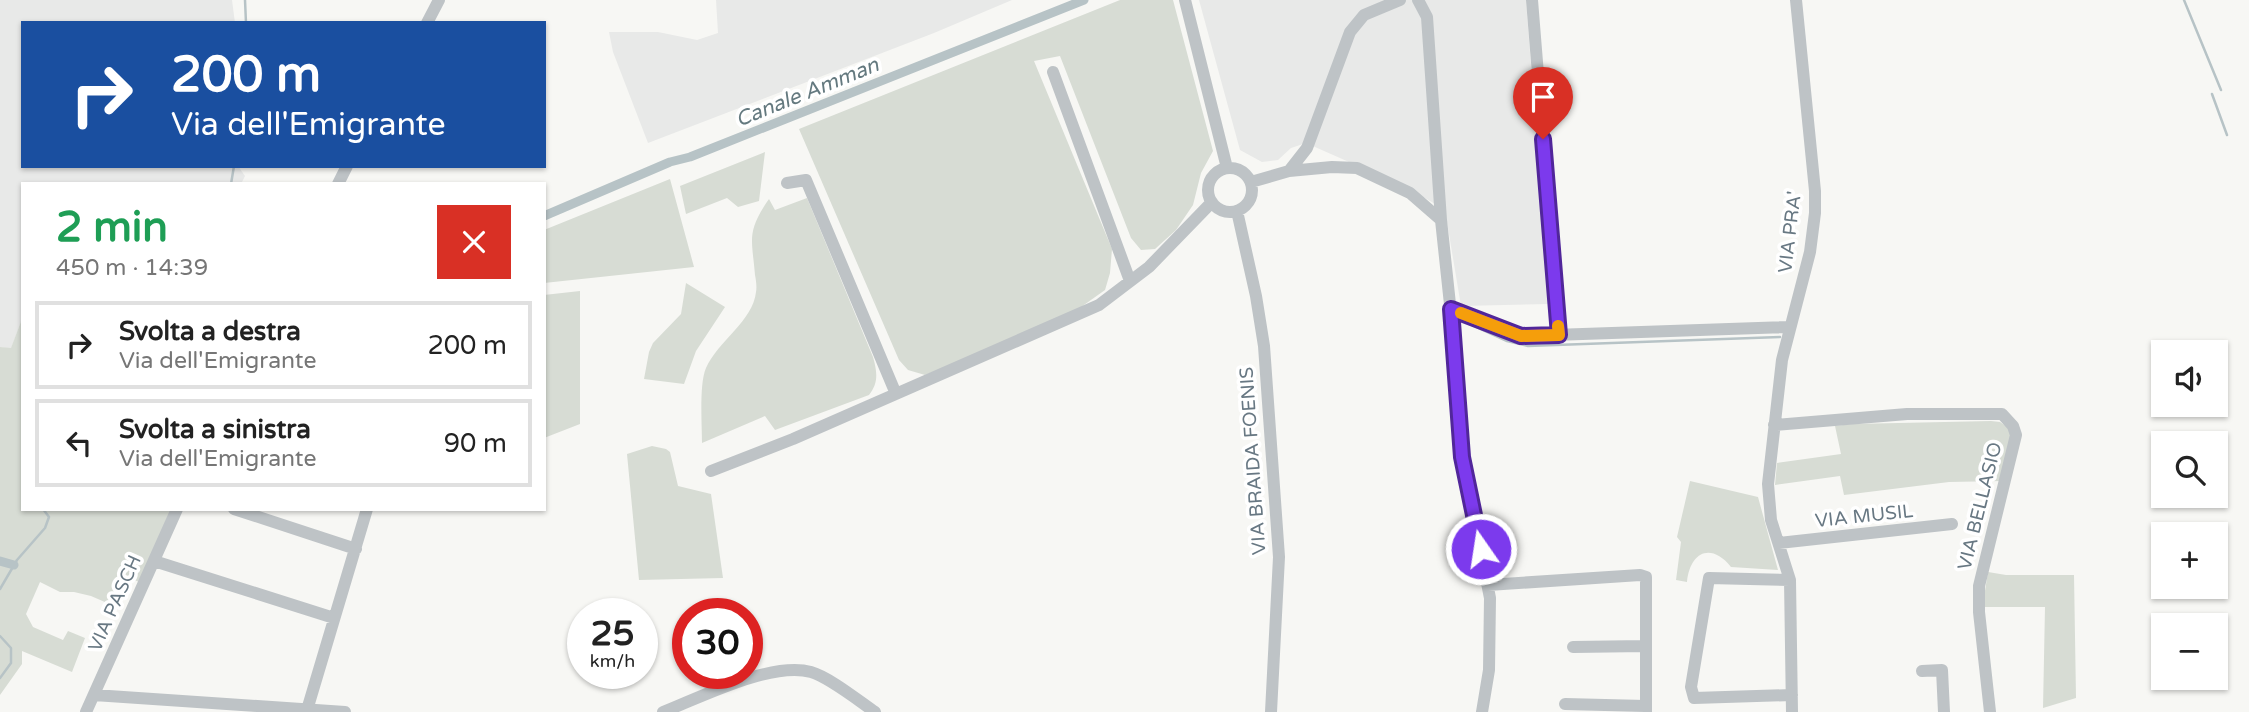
<!DOCTYPE html>
<html lang="it">
<meta charset="utf-8">
<style>
body{margin:0;font-family:"Varela Round",sans-serif;background:#f6f6f6;color:#222;height:100vh;display:flex;flex-direction:column;font-size:26px;white-space:nowrap}
*{box-sizing:border-box;margin:0}
p{font-size:23px;color:#767676}
.icon{flex:none;width:38px;height:38px;fill:none;stroke:currentColor;stroke-width:2;stroke-linecap:round;stroke-linejoin:round}
.map{position:relative;flex:1;overflow:hidden}
.panel{position:absolute;left:21px;top:182px;width:525px;height:329px;display:flex;flex-direction:column;background:#fff;border-radius:0px;box-shadow:0 2px 5px #0004}
.panel>*{flex:none}
.banner{position:absolute;left:21px;top:21px;width:525px;height:147px;border-radius:0px;box-shadow:0 2px 5px #0004;background:#1a4fa0;color:#fff;overflow:hidden}
.buttons{position:absolute;left:2151px;top:340px;display:grid;gap:14px}
.buttons a{display:grid;place-items:center;width:77px;height:77px;border-radius:0px;background:#fff;box-shadow:0 2px 5px #0004;font-size:35px}
.speed{position:absolute;left:567px;top:598px;display:flex;gap:14px;font-size:35px;font-weight:700;text-align:center}
.speed>*{display:grid;place-content:center;width:91px;height:91px;border-radius:50%;background:#fff;box-shadow:0 2px 5px #0004;line-height:1}
.speed small{font-size:18px;font-weight:400}
.speed .limit{border:10px solid #d22;background:#fff;color:#111}
.pin{position:absolute;display:grid;place-items:center;width:60px;height:60px;color:#fff;margin:-72px -30px;border-radius:50% 50% 50% 0;rotate:-45deg;box-shadow:0 0 7px #0007}
.pin .icon{rotate:45deg}
.me{position:absolute;width:77px;margin:-38px;rotate:347deg;stroke-linejoin:round;filter:drop-shadow(0 0 5px #0008)}
.turn{display:flex;align-items:center;gap:24px;height:147px;padding:0 35px;font-size:32px}
.turn .icon{width:91px;height:91px;stroke-width:2.5}
.turn b{display:block;font-size:49px;line-height:60px}
.round{display:grid;place-items:center;flex:none;width:74px;height:74px;border-radius:0px;background:#f6f6f6}
.headline{display:flex;align-items:center;justify-content:space-between;height:119px;padding:0 35px}
h1{font-size:42px;font-weight:700;line-height:52px;color:#1e9e55}
ul{padding:0;list-style:none}
li{display:flex;align-items:center;gap:21px;height:88px;margin:0 14px 10px;padding:0 21px;border:4px solid #e0e0e0;border-radius:0px}
li div{flex:1}
li b{display:block;font-size:26px}
li em{font-style:normal}
.map>svg:first-child{display:block}
.built{fill:#e8e9e8}
.green{fill:#d7dcd4}
.lines{fill:none;stroke-linecap:round;stroke-linejoin:round}
.stream{stroke:#b7c3c6;stroke-width:2.5}
.canal{stroke:#b7c3c6;stroke-width:9}
.minor{stroke:#bec3c6;stroke-width:12}
.route-casing{stroke:#51269a;stroke-width:18}
.route{stroke:#7c3aed;stroke-width:12}
.slow{stroke:#f59e0b;stroke-width:12}
.labels{text-anchor:middle;stroke-width:7;stroke-linejoin:round;paint-order:stroke}
.street-label{font-size:19px;fill:#687883;stroke:#fff}
.water-label{font-size:21px;font-style:italic;fill:#64797f;stroke:#fff}
</style>
<div class="map">
<svg width="2249" height="712" viewBox="0 0 2249 712">
<rect width="100%" height="100%" fill="#f7f7f4"/>
<path class="built" d="M0,0H232L235,23H23V166H238L245,176L241,184H23V316L11,349L0,347Z
M716,0H1012L934,33L648,143L613,52L609,32H658L697,40L718,33Z
M1199,0H1526L1549,304L1461,306L1445,210L1410,189L1306,143L1291,148L1278,160L1262,162L1240,150Z"/>
<path class="green" d="M1120,0H1173L1213,151L1201,173L1193,205L1176,230L1155,249L1141,250L1131,238L1060,56L1034,61L1112,249L1110,273L1105,290L1060,322L925,375L908,370L899,360L799,129Z
M765,152L759,201L738,207L727,198L686,214L680,186Z
M670,179L694,267L544,283V230Z
M807,198L873,357C877,371 879,383 869,395L775,430L765,416L702,443C702,424 699,384 706,368C718,341 753,321 756,292C757,287 756,280 755,275C752,239 746,232 769,199L775,210Z
M686,283L725,307L696,351L684,384L644,379L649,352L653,343L681,314Z
M580,291V424L544,438V295Z
M23,316V509H171L139,582L127,577L114,606L91,596L74,592H60L40,582L26,614L33,627L63,640L68,631L85,638L72,672L22,651V664L0,695V347L11,348Z
M1991,421L2000,422L2010,429L2012,437L2002,481L1949,482L1844,495L1840,476L1775,485L1777,463L1841,454L1835,426L1852,424Z
M652,446L666,449L670,452L678,486L711,494L723,578L639,580L627,454Z
M1690,481L1758,497L1778,570L1731,567C1711,542 1690,552 1687,582L1676,580L1681,542L1677,537Z
M1988,572L2006,575H2074L2076,698L2043,708L2045,607H1984V597Z"/>
<g class="lines">
<path class="stream" d="M245,0L246,23
M2184,0L2221,90
M2212,94L2227,135
M231,184L234,166
M1470,324L1507,341L1528,346L1780,337
M0,589L17,560L45,528L49,517L43,509
M0,636L11,648V663L0,678"/>
<path class="canal" d="M544,216L670,162L690,157L1084,0
M0,561L14,565"/>
<path class="minor" d="M1185,0L1227,168
M1418,0L1427,17L1441,220
M1532,0L1559,335
M427,23L439,0
M1053,72L1130,281
M1208 190a22 22 0 1 1 44 0a22 22 0 1 1-44 0Z
M1289,171L1307,148L1350,32L1364,15L1400,0
M1251,182L1289,171L1332,167L1357,168L1410,193L1441,220L1452,323L1462,457L1490,598L1489,670L1482,712
M787,183L806,180L896,394
M338,184L347,166
M1237,211L1256,296L1264,346L1279,557L1271,712
M1450,309L1521,336L1789,327
M1774,425L1907,414H2002L2013,426L2016,435L1979,586V612L1990,712
M711,471L793,439L1099,305L1149,267L1212,202
M234,509L356,549
M1779,543L1952,524
M154,561L334,618
M1790,580L1709,578L1691,687L1694,698L1792,695
M1488,585L1640,575L1646,577V712
M1573,647L1645,646
M1922,671L1942,670L1944,712
M94,695L345,712
M1565,704L1645,706
M307,710L367,509
M86,712L177,509
M663,712C701,697 772,661 811,672C829,677 859,701 875,712
M1792,712L1790,580L1771,520L1768,484L1782,360L1810,252L1815,213V191L1796,0"/>
</g>
<g class="lines">
<defs>
<path id="route" d="M1481,549L1462,457L1451,309L1521,336L1559,335L1543,139"/>
</defs>
<use href="#route" class="route-casing"/>
<use href="#route" class="route"/>
<path class="slow" d="M1461,313L1521,336L1559,335L1558,326"/>
</g>
<g class="labels">
<g class="street-label">
<text transform="translate(1789 232) rotate(-83)" y="7">VIA PRA'</text>
<text transform="translate(1252 461) rotate(-94)" y="7">VIA BRAIDA FOENIS</text>
<text transform="translate(1979 506) rotate(-76)" y="7">VIA BELLASIO</text>
<text transform="translate(1864 515) rotate(-6)" y="7">VIA MUSIL</text>
<text transform="translate(114 603) rotate(-66)" y="7">VIA PASCH</text>
</g>
<g class="water-label">
<text transform="translate(807 92) rotate(-22)" y="7">Canale Amman</text>
</g>
</g>
</svg>
<div class="buttons">
<a><svg class="icon" aria-label="sound" viewBox="0 0 24 24"><path d="M4 9h4l5-4v14l-5-4H4zM17 9q2 3 0 6"/></svg></a>
<a><svg class="icon" aria-label="search" viewBox="0 0 24 24"><circle cx="10" cy="10" r="6"/><path d="M15 15l6 6"/></svg></a>
<a>+</a>
<a>−</a>
</div>
<div class="speed"><div>25<small>km/h</small></div><div class="limit">30</div></div>
<div class="pin" style="left:1543px;top:139px;background:#d93025"><svg class="icon" aria-label="arrive" viewBox="0 0 24 24"><path d="M6 21V4h12l-3 4 3 4H6"/></svg></div>
<svg class="me" style="left:1481px;top:549px" viewBox="-20 -20 40 40"><circle r="17" fill="#7c3aed" stroke="#fff" stroke-width="3"/><path d="M0-11L8 9 0 5-8 9z" fill="#fff"/></svg>
<div class="banner">
<div class="turn"><svg class="icon" aria-label="right" viewBox="0 0 24 24"><path d="M7 20v-9h11M14 6l5 5-5 5"/></svg><div><b>200 m</b>Via dell'Emigrante</div></div>
</div>
<section class="panel">
<div class="headline"><div><h1>2 min</h1><p>450 m · 14:39</p></div><a class="round" style="background:#d93025;color:#fff"><svg class="icon" aria-label="close" viewBox="0 0 24 24"><path d="M6 6l12 12M18 6L6 18"/></svg></a></div>
<ul>
<li><svg class="icon" aria-label="right" viewBox="0 0 24 24"><path d="M7 20v-9h11M14 6l5 5-5 5"/></svg><div><b>Svolta a destra</b><p>Via dell'Emigrante</p></div><em>200 m</em></li>
<li><svg class="icon" aria-label="left" viewBox="0 0 24 24"><path d="M17 20v-9H6M10 6l-5 5 5 5"/></svg><div><b>Svolta a sinistra</b><p>Via dell'Emigrante</p></div><em>90 m</em></li>
</ul>
</section>
</div>
